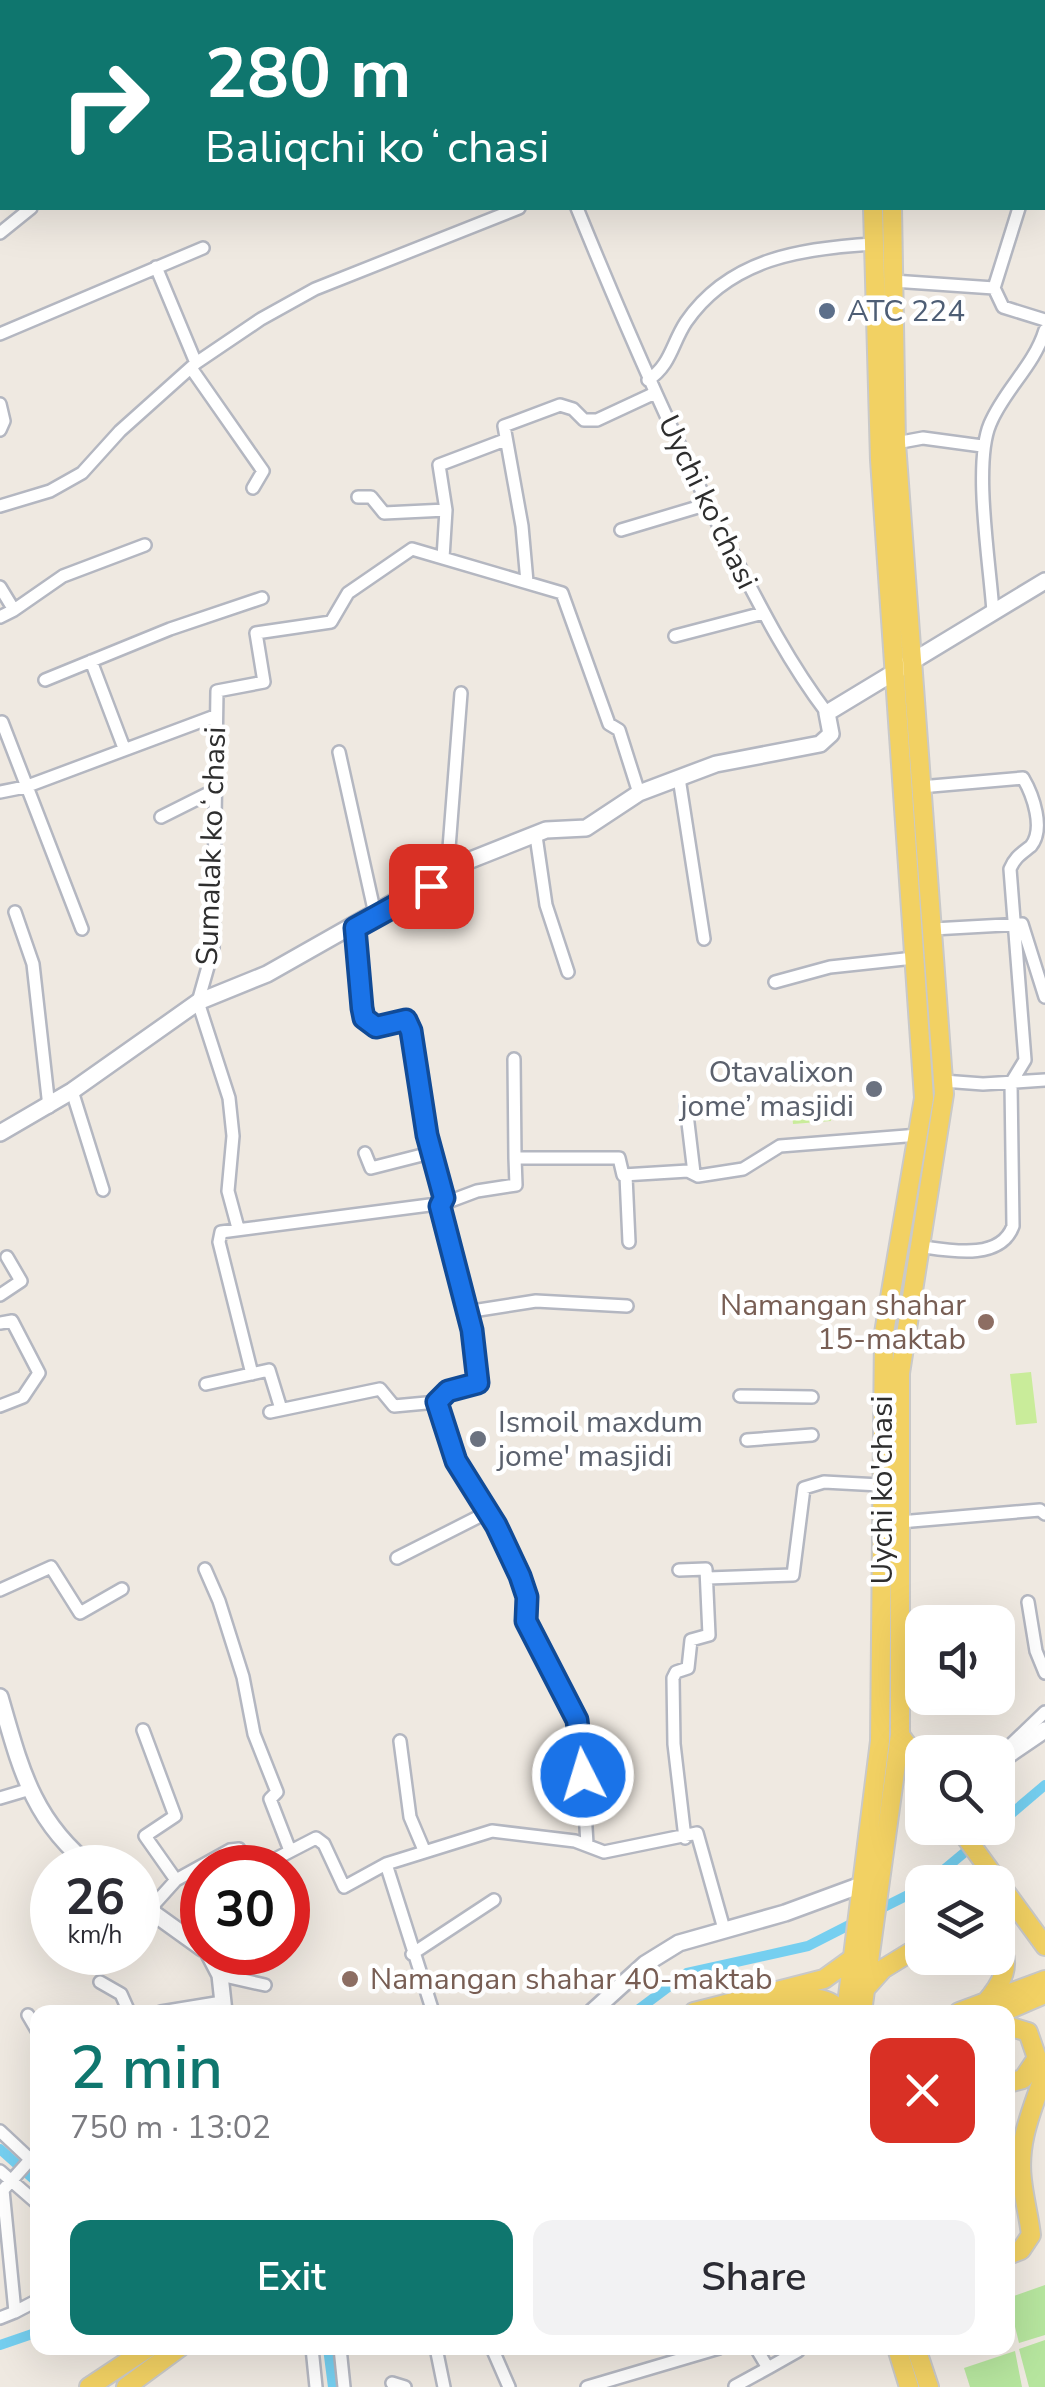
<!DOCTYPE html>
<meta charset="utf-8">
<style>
body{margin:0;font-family:"Nunito Sans",sans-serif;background:#f2f2f3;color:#2b2b33;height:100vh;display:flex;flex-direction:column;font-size:38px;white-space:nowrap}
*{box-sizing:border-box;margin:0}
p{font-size:32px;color:#7c7c81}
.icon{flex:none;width:55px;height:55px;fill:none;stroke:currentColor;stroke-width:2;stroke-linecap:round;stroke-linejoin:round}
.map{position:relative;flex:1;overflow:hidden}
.side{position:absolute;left:30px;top:2005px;width:985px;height:350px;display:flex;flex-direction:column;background:#fff;border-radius:20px;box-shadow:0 10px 40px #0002}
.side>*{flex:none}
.hud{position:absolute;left:0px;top:0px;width:1045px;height:210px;box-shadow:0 10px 40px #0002;background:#0f766e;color:#fff;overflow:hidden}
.controls{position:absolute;left:905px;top:1605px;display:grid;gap:20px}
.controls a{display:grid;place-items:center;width:110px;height:110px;border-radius:20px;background:#fff;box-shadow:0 10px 40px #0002;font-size:50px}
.speed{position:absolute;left:30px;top:1845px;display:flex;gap:20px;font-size:50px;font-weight:700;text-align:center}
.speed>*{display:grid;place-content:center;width:130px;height:130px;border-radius:50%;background:#fff;box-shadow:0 10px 40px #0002;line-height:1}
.speed small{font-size:25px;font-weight:400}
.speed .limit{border:15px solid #d22;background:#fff;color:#111}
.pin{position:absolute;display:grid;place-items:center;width:85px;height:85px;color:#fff;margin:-42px;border-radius:20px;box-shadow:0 5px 15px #0006}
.me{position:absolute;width:110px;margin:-55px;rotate:355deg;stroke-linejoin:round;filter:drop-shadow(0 0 8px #0008)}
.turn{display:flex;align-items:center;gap:35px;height:210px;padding:0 40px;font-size:45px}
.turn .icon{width:130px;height:130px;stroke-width:2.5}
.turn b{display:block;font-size:70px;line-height:85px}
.round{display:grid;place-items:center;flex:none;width:105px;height:105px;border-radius:20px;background:#f2f2f3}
.overview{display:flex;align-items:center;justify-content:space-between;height:170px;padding:0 40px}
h1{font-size:60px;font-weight:600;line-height:75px;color:#0f766e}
.primary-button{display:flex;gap:20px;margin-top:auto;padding:20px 40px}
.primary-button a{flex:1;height:115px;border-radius:20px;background:#0f766e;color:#fff;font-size:40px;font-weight:600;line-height:115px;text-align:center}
.primary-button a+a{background:#f2f2f3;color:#2b2b33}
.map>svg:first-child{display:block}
.green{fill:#b6e59e}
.pitch{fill:#c9ec9a}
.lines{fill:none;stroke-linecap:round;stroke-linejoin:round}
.canal{stroke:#75cff0;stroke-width:10}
.street-casing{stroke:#b4b7c1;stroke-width:16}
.secondary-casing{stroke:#b4b7c1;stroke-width:20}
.primary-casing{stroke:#c9c9c9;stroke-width:22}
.street{stroke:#fff;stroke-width:11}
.secondary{stroke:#fff;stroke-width:15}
.primary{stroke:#f2d163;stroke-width:18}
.route-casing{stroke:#114b97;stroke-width:25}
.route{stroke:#1a73e8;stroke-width:18}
.service-dot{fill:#5c6f8a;stroke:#fff;stroke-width:4}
.worship-dot{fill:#6b7280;stroke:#fff;stroke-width:4}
.education-dot{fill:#8d6e63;stroke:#fff;stroke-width:4}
.labels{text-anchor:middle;stroke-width:9;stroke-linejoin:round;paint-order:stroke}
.service-label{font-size:30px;fill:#4e5e75;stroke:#fff;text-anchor:start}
.street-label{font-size:30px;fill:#2e2e2e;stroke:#fff}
.worship-label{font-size:30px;fill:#5b616d;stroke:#fff;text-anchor:end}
.education-label{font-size:30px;fill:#785e54;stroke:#fff;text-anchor:end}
</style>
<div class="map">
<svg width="1045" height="2387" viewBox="0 0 1045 2387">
<rect width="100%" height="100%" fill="#efe9e1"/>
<path class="green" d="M1045,2285V2335L1019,2343L1008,2298Z
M1045,2340V2387H1029L1019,2349Z
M1015,2351L1022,2387H970L964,2368Z"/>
<path class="pitch" d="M830,1101L831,1121L793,1124L791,1103Z
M1031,1372L1037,1423L1016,1425L1010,1374Z"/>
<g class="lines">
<path class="canal" d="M998,1825L1045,1785
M929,1882L994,1828
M874,1912L922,1888
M635,2012L687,1973L808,1946L859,1920
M0,2149L38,2183
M0,2345L38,2332
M328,2348L333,2387"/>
<defs>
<path id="street" d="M492,0L493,2
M115,2L118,0
M356,2L360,0
M605,2L607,0
M0,20L2,25
M0,78L2,76
M0,104L2,108
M1042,135L1045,133
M577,208C623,321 671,433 727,542C758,602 786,659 827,713
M0,233L31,208
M156,267L196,363
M893,281L994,288
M994,288L1019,208
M994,288L1003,307L1045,320
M0,334L203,248
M191,368L263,471L253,488
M648,380C671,365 672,343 686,322C730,258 803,248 874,244
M0,404L4,421L0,430
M896,443L923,438L982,446
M358,497H371L384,513L446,510
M0,506L50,491L82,473L120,431L196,363L261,319L315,289L519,208
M621,530L708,504
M443,558L446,510L439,465L505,440
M527,582L522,526L504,426L560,405L573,409L584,420H597L655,393
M0,587L14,610L0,617
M14,610L63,576L145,545
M993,612C990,565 973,464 990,424C1004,390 1034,366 1045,330
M675,636L763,613
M91,661L124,748
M45,680L170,629L262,598
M2,722L82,929
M339,752L375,914
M679,778L704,939
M0,792L25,787L215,716
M161,817L217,789
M536,836L546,905L568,972
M447,874L461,693
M15,912L33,964L49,1107
M355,927L364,1018L376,1027L406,1020L411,1031L427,1135L444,1198L440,1207L471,1330L478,1383L448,1391L437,1402C447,1473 511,1522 526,1592C527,1600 523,1606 523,1614L580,1728L587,1844
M933,929L1022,924L1045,997
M775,982L830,967L914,958
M514,1059L515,1158
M943,1081L983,1084L1045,1080
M72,1091L103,1190
M686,1106L694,1173
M365,1153L371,1168L434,1152
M626,1176L629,1242
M238,1228L228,1191L233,1136L229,1098L198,1002L213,949L217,691L264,682L256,633L331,622L348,593L412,549L562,593L609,724L619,730L639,793
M917,1246C947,1250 1000,1262 1013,1226L1011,1083L1025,1060L1010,869C1015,857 1021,854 1031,846C1045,829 1033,795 1023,778L920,787
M0,1295L21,1281L7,1257
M466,1312L536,1301L627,1306
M0,1323L12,1321L39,1373L23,1397L0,1406
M252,1374L219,1242L221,1232L445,1203L477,1191L516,1185L515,1158H619L623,1175L688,1171L698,1176L743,1169L780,1146L919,1135
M206,1384L269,1370L281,1409
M740,1396L812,1397
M270,1412L380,1389L394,1406L437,1402
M747,1440L812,1435
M900,1522L1040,1510L1045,1514
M397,1558L488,1512
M205,1569L219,1601L243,1677L254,1734L277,1792L270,1799L289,1848
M679,1570L706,1569L709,1635L691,1640L688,1668L676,1672L673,1678L674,1744L685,1838
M708,1578L793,1575L804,1488L824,1482L880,1485
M0,1590L51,1567L80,1613L122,1589
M1028,1602L1036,1651L1045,1673
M143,1730L175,1816L145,1836L176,1880
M400,1741L410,1817L424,1850
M998,1757L1045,1712
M0,1798L27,1790
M386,1864L492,1831L575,1841L604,1852L697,1833L724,1929
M258,1868L316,1838L324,1844L344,1887L386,1864L433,2012
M149,1910L176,1880L230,1850L239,1849L250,1868
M412,1954L494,1900
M220,1975L265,1985
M100,1982L121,1994L129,2012
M161,2012L222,2002
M28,2015L38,2032
M0,2131L31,2160
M0,2171L38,2204
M15,2312L38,2300
M0,2318L15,2312L3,2190L38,2151
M312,2348L316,2387
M340,2348L344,2387
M436,2348L444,2387
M492,2348L509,2387
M768,2368L798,2351
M392,2383L405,2387
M735,2386L768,2368L756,2348
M587,2387L719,2348"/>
<path id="secondary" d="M393,0L395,2
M0,1133L72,1091L198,1002L267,974L463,863L546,830L586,828L639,793L716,764L820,744L831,734L827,713L1045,581
M0,1697C20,1766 32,1821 93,1868
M998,1762L1045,1730
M138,1902L202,1948
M208,1952L220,1975L224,2012
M592,2012L645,1964L679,1943L785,1913L861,1885"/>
<path id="primary" d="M867,0V2
M886,0V2
M900,1735L922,1765
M959,1828L1045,1946
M866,1988L883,1969L922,1945
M985,2003C1002,1984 1013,1964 998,1942
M694,2012L824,1979L853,1958
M752,2012C779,2006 821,1985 841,2012
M846,2012L880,1741L884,1333L924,1098L880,460L873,208
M862,2012L900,1735V1373L944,1094L896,443L892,208
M959,2012L1045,1980
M1003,2012L1045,1994
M1008,2026L1028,2032L1037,2058L1023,2079L1008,2083
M1008,2255L1021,2250L1031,2235C1029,2217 1024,2199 1022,2180C1017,2141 1033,2108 1045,2072
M897,2348L909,2387
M916,2348L929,2387
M89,2387L148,2348
M126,2387L179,2348"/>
</defs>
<use href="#street" class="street-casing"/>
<use href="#secondary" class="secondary-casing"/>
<use href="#primary" class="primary-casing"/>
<use href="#street" class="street"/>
<use href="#secondary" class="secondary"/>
<use href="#primary" class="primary"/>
</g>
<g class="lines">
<defs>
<path id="route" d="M431,886L355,928L362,1008L364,1018L376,1027L406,1020L411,1031L427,1135L444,1198L440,1206L472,1330L478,1383L448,1391L437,1402L456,1461L496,1525L520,1576L527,1597L526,1621L577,1720L583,1775"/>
</defs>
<use href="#route" class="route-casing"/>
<use href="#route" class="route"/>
</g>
<circle class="service-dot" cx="827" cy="311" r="10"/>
<g class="worship-dot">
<circle cx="874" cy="1089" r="10"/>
<circle cx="478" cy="1439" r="10"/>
</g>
<g class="education-dot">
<circle cx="986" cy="1322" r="10"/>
<circle cx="350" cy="1979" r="10"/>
</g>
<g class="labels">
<g class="service-label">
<text x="847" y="321">ATC 224</text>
</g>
<g class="street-label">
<text transform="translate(708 502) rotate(64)" y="10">Uychi ko'chasi</text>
<text transform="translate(211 846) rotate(-88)" y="10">Sumalak koʻchasi</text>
<text transform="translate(882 1490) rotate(-90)" y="10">Uychi ko'chasi</text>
</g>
<g class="worship-label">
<text x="854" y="1082">Otavalixon<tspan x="854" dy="34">jome’ masjidi</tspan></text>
<text x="498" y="1432" text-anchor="start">Ismoil maxdum<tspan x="498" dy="34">jome' masjidi</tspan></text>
</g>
<g class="education-label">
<text x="966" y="1315">Namangan shahar<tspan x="966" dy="34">15-maktab</tspan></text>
<text x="370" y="1989" text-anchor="start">Namangan shahar 40-maktab</text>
</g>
</g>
</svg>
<div class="controls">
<a><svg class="icon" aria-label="sound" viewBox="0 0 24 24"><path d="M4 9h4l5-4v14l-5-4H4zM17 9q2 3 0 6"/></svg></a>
<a><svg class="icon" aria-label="search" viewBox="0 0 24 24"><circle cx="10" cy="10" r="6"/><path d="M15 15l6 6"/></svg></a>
<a><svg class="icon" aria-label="layers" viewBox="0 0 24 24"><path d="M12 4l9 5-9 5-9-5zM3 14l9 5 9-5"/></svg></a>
</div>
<div class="speed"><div>26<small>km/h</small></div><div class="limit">30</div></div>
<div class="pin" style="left:431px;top:886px;background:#d93025"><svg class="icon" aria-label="arrive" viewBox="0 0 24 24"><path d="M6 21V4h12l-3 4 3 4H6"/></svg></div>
<svg class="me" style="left:583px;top:1775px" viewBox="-20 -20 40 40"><circle r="17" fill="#1a73e8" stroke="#fff" stroke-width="3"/><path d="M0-11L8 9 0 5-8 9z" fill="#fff"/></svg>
<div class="hud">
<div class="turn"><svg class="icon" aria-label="right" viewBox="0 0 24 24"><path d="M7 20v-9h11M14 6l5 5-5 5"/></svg><div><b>280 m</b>Baliqchi koʻchasi</div></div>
</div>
<section class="side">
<div class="overview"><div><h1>2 min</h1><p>750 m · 13:02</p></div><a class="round" style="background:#d93025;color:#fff"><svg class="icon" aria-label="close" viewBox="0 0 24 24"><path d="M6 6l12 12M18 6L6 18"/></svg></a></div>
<div class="primary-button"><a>Exit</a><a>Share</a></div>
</section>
</div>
